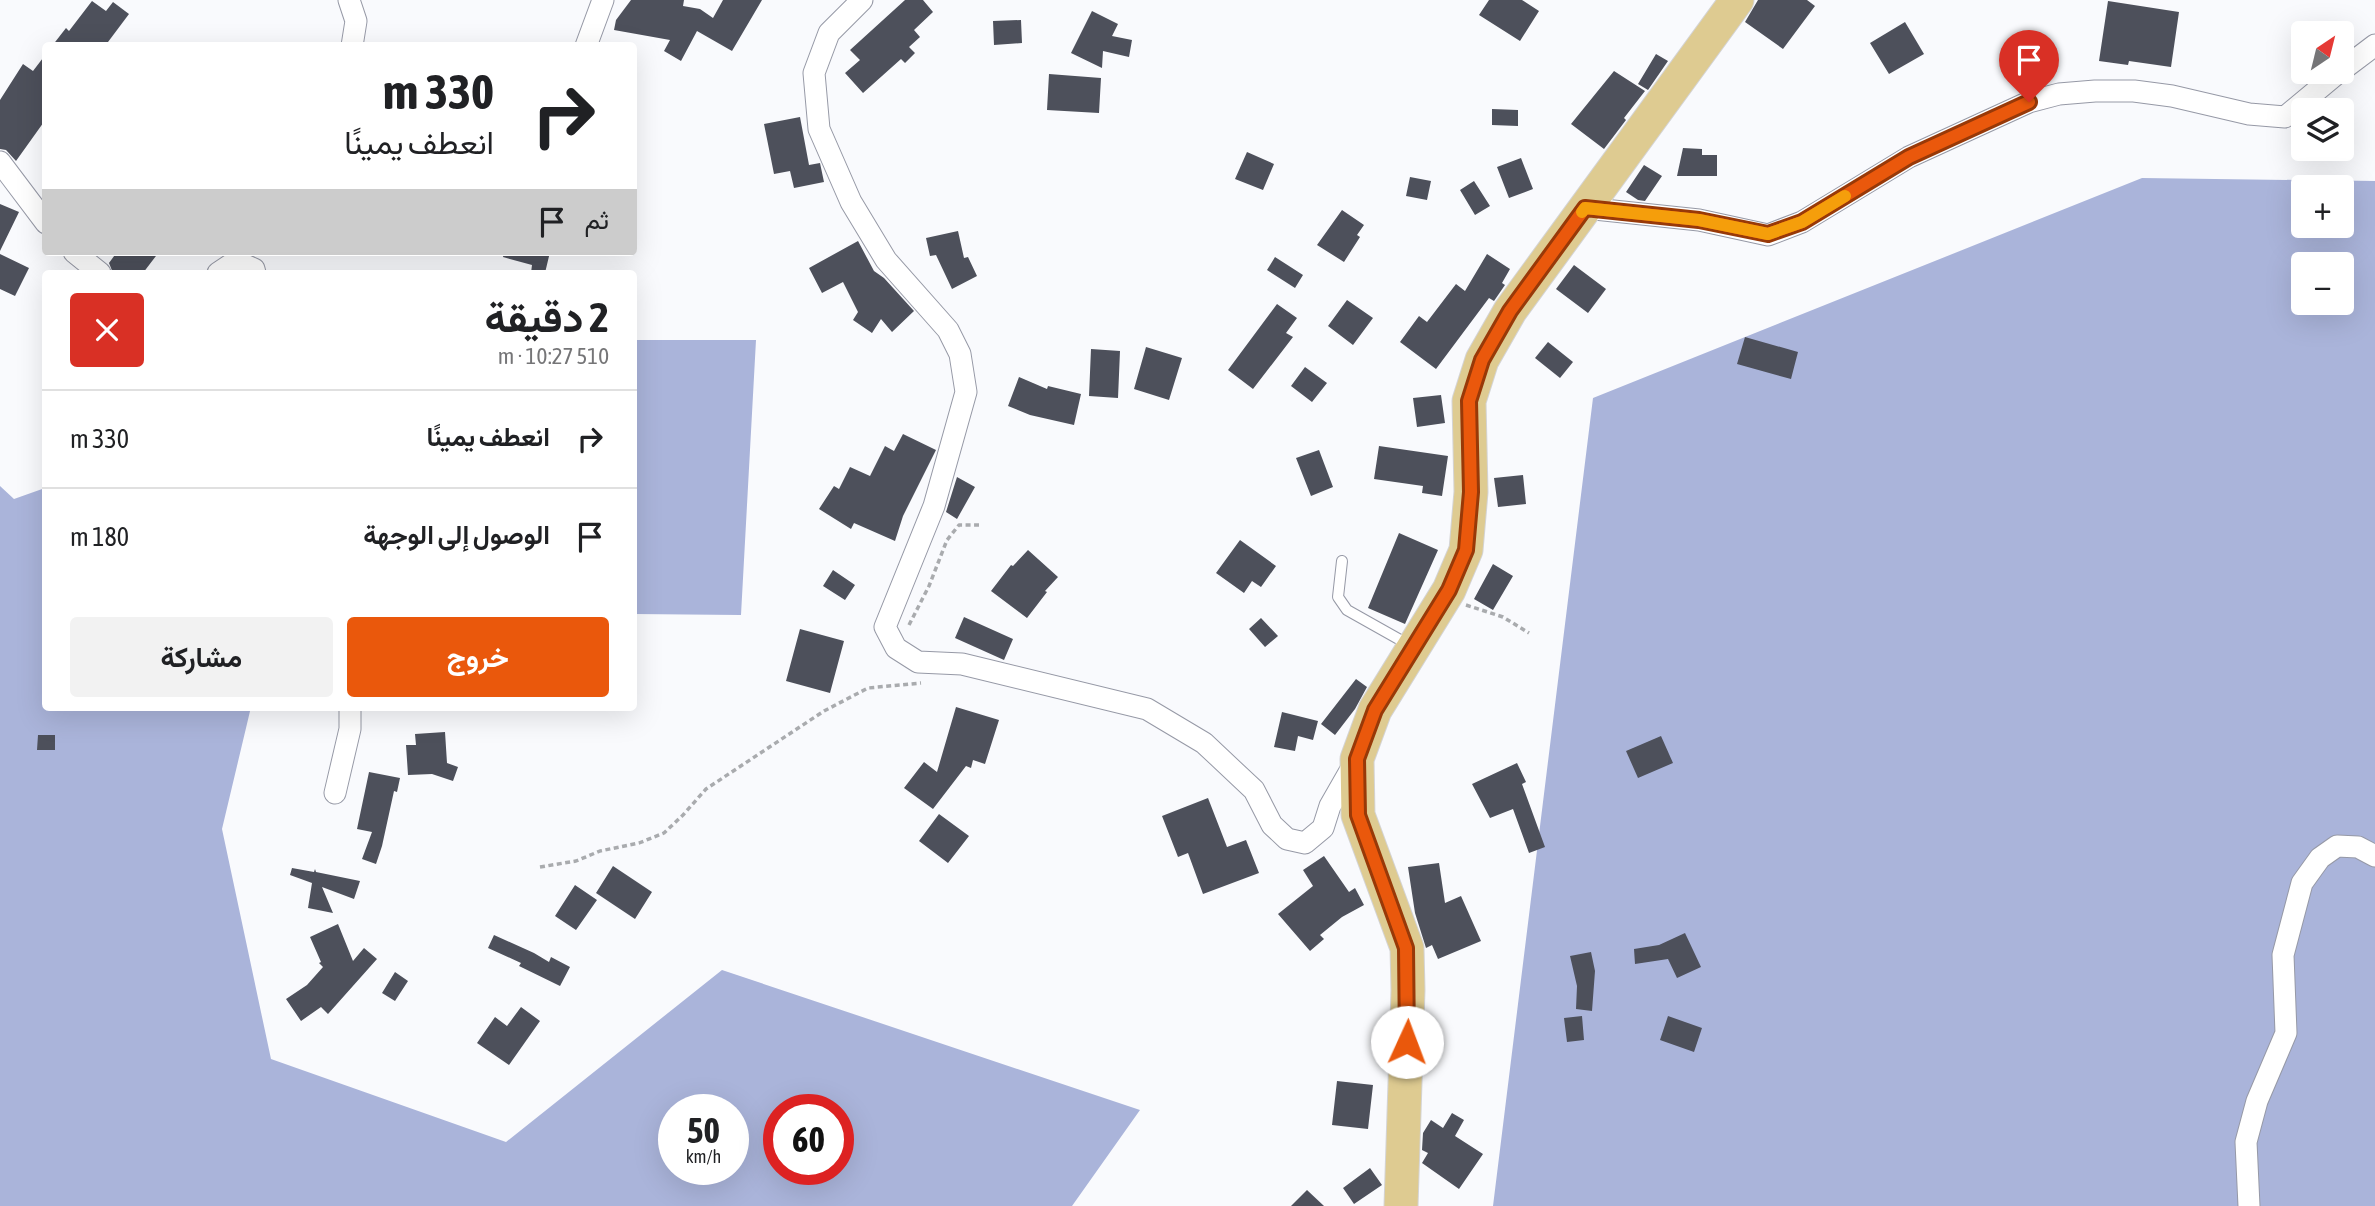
<!DOCTYPE html>
<html lang="ar">
<meta charset="utf-8">
<style>
body{margin:0;font-family:"Asap Condensed",Vazirmatn,sans-serif;background:#f2f2f2;color:#202124;direction:rtl;height:100vh;display:flex;flex-direction:column;font-size:26px;white-space:nowrap}
*{box-sizing:border-box;margin:0}
p{font-size:23px;color:#757577}
.icon{flex:none;width:38px;height:38px;fill:none;stroke:currentColor;stroke-width:2;stroke-linecap:round;stroke-linejoin:round}
.map{position:relative;flex:1;overflow:hidden;direction:ltr}
.details{position:absolute;left:42px;top:270px;width:595px;height:441px;display:flex;flex-direction:column;background:#fff;border-radius:7px;box-shadow:0 7px 28px #0002;direction:rtl}
.details>*{flex:none}
.banner{position:absolute;left:42px;top:42px;width:595px;height:214px;border-radius:7px;box-shadow:0 7px 28px #0002;direction:rtl;background:#fff;color:#202124;overflow:hidden}
.needle{width:46px;rotate:35deg}
.fabs{position:absolute;left:2291px;top:21px;display:grid;gap:14px}
.fabs a{display:grid;place-items:center;width:63px;height:63px;border-radius:7px;background:#fff;box-shadow:0 7px 28px #0002;font-size:35px}
.speed{position:absolute;left:658px;top:1094px;display:flex;gap:14px;font-size:35px;font-weight:700;text-align:center}
.speed>*{display:grid;place-content:center;width:91px;height:91px;border-radius:50%;background:#fff;box-shadow:0 7px 28px #0002;line-height:1}
.speed small{font-size:18px;font-weight:400}
.speed .limit{border:10px solid #d22;background:#fff;color:#111}
.pin{position:absolute;display:grid;place-items:center;width:60px;height:60px;color:#fff;margin:-72px -30px;border-radius:50% 50% 50% 0;rotate:-45deg;box-shadow:0 0 7px #0007}
.pin .icon{rotate:45deg}
.me{position:absolute;width:77px;margin:-38px;rotate:2deg;stroke-linejoin:round;filter:drop-shadow(0 0 5px #0008)}
.turn{display:flex;align-items:center;gap:24px;height:147px;padding:0 28px;font-size:32px}
.turn .icon{width:91px;height:91px;stroke-width:2.5}
.turn b{display:block;font-size:49px;line-height:60px}
.then{display:flex;align-items:center;height:66px;padding:0 28px;background:#0003;gap:14px;font-size:26px}
.round{display:grid;place-items:center;flex:none;width:74px;height:74px;border-radius:7px;background:#f2f2f2}
.overview{display:flex;align-items:center;justify-content:space-between;height:119px;padding:0 28px}
h1{font-size:42px;font-weight:700;line-height:52px}
.action{display:flex;gap:14px;margin-top:auto;padding:14px 28px}
.action a{flex:1;height:80px;border-radius:7px;background:#ea580c;color:#fff;font-size:28px;font-weight:700;line-height:80px;text-align:center}
.action a+a{background:#f2f2f2;color:#202124}
ul{padding:0;list-style:none}
li{display:flex;align-items:center;gap:21px;height:98px;padding:0 28px;border-top:2px solid #e0e0e0}
li div{flex:1}
li b{display:block;font-size:26px}
li em{font-style:normal}
.map>svg:first-child{display:block}
.forest{fill:#aab4da;fill-rule:evenodd}
.building{fill:#4d505b}
.lines{fill:none;stroke-linecap:round;stroke-linejoin:round}
.lane-casing{stroke:#9699a6;stroke-width:12}
.street-casing{stroke:#9699a6;stroke-width:23}
.primary-casing{stroke:#d4d4d5;stroke-width:35}
.path{stroke:#a9abae;stroke-width:3.5;stroke-dasharray:5 3.5;stroke-linecap:butt}
.lane{stroke:#fff;stroke-width:10}
.street{stroke:#fff;stroke-width:21}
.primary{stroke:#decb91;stroke-width:33}
.route-casing{stroke:#983908;stroke-width:18}
.route{stroke:#ea580c;stroke-width:12}
.slow{stroke:#f59e0b;stroke-width:12}
</style>
<div class="map">
<svg width="2375" height="1206" viewBox="0 0 2375 1206">
<rect width="100%" height="100%" fill="#f9fafd"/>
<path class="forest" d="M2142,178L2375,181V1206H1493L1593,398ZM2303,187H2342V226H2303ZM2303,264H2342V303H2303Z
M634,340H756L741,615L634,614Z
M0,486L14,499L45,488L46,707H251L222,829L271,1059L506,1142L722,970L1140,1110L1072,1206H0ZM674,1110H733V1169H674ZM779,1110H838V1169H779Z"/>
<path class="building" d="M631,0H684L683,6L700,9L713,18L723,0H762L732,51L697,31L681,61L664,51L670,40L614,30L616,20Z
M905,0H923L933,12L914,30L920,37L909,47L915,53L905,63L901,59L863,93L845,73L860,60L850,50Z
M1489,0H1522L1539,11L1520,41L1479,15Z
M1758,0H1807L1815,6L1783,49L1745,22Z
M92,1L106,11L113,2L129,14L105,46H52L66,28L69,31Z
M2108,1L2179,12L2171,67L2129,61L2128,65L2099,61Z
M1092,11L1118,24L1112,36L1132,40L1129,57L1103,51L1102,68L1071,53Z
M1021,20L1022,43L994,45L993,21Z
M1905,22L1924,54L1889,74L1870,43Z
M46,54V119L16,161L6,150L0,149V100L23,64L33,71Z
M1656,54L1668,61L1648,90L1638,84Z
M1614,71L1645,91L1624,118L1626,120L1604,149L1571,124Z
M1049,74L1101,78L1099,113L1047,110Z
M1492,109L1518,110V126L1492,125Z
M800,117L809,165L820,163L824,182L794,188L790,171L774,174L764,124Z
M1683,148L1702,149V155H1717V176H1677Z
M1247,152L1274,164L1263,190L1235,179Z
M1521,158L1533,189L1509,198L1497,167Z
M1644,165L1662,176L1645,201L1638,200L1626,192Z
M1410,177L1431,181L1427,200L1406,196Z
M1474,181L1490,206L1475,215L1460,190Z
M0,204L19,212L0,251Z
M1342,210L1364,225L1357,235L1360,237L1344,262L1317,245Z
M958,231L964,258L968,257L977,276L952,289L936,255L930,256L926,238Z
M858,241L874,271L884,278L914,311L892,332L881,319L872,333L853,320L858,312L843,282L822,293L809,268Z
M117,252H159L143,273H113L109,263Z
M504,252H550L545,273H531L532,265L503,257Z
M0,254L29,268L15,296L0,289Z
M1487,254L1510,269L1502,283L1505,285L1494,301L1489,298L1436,369L1400,342L1419,316L1427,322L1456,284L1465,291Z
M1275,257L1303,275L1295,288L1267,270Z
M1574,265L1606,289L1588,313L1556,289Z
M1347,300L1373,318L1353,345L1328,326Z
M1277,304L1297,318L1286,333L1293,337L1253,389L1228,370Z
M1745,337L1798,352L1791,379L1737,364Z
M1548,342L1573,362L1560,378L1535,358Z
M1146,347L1182,358L1169,400L1134,389Z
M1091,349L1120,351L1118,398L1089,396Z
M1305,367L1327,383L1312,402L1291,386Z
M1019,377L1047,389L1048,386L1081,394L1074,425L1030,415L1008,406Z
M1441,395L1445,423L1417,427L1413,398Z
M903,434L936,450L903,516L895,541L854,523L851,529L819,509L834,486L839,489L850,467L870,476L885,446L894,451Z
M1379,446L1448,456L1442,496L1422,493L1423,486L1374,479Z
M1319,450L1333,487L1311,496L1296,458Z
M1523,475L1526,504L1498,507L1494,478Z
M957,477L975,487L957,519L946,512Z
M1399,533L1438,550L1405,624L1368,608Z
M1240,540L1276,566L1261,587L1252,581L1244,593L1216,573Z
M1028,550L1058,577L1045,591L1047,592L1027,618L991,591L1011,565L1013,566Z
M1493,564L1513,576L1493,610L1474,599Z
M833,570L855,585L845,600L823,586Z
M964,617L1013,639L1004,660L955,638Z
M1261,618L1278,636L1265,647L1249,629Z
M800,629L844,641L830,693L786,681Z
M1356,679L1367,687L1355,709L1335,735L1321,724Z
M956,707L999,720L985,764L973,760L971,768L966,766L933,809L904,788L924,762L937,772Z
M1282,712L1318,721L1313,740L1298,736L1295,751L1274,747Z
M445,732L447,763L458,767L453,781L432,774L408,775L406,745H416L415,734Z
M38,735H55V750H37Z
M1661,736L1673,763L1638,778L1626,751Z
M1517,763L1526,782L1522,784L1545,847L1529,853L1513,809L1490,818L1472,784Z
M369,772L400,778L397,792L394,791L382,846L376,864L362,859L372,832L357,829Z
M1208,798L1227,847L1246,840L1259,873L1203,894L1188,853L1178,857L1162,816Z
M939,814L969,836L948,863L919,841Z
M1324,856L1349,892L1355,888L1364,905L1342,917L1320,935L1324,939L1310,951L1278,914L1313,886L1303,870Z
M1439,863L1445,903L1461,896L1481,941L1438,959L1432,945L1426,948L1415,913L1408,867Z
M613,866L652,892L635,919L596,893Z
M292,868L314,872L315,869L316,872L360,881L354,899L322,887L333,913L308,908L312,883L290,875Z
M575,885L597,900L576,930L555,916Z
M338,924L353,961L364,948L377,959L328,1014L321,1007L301,1021L286,999L307,985L323,967L319,963L321,962L310,937Z
M1685,933L1701,967L1677,978L1668,959L1635,964L1634,949L1659,945Z
M494,935L534,953L549,962L551,957L570,967L560,986L519,966L521,963L488,948Z
M1591,952L1595,971L1592,1011L1576,1009L1577,986L1570,956Z
M395,972L408,981L395,1001L382,993Z
M521,1007L540,1021L509,1065L477,1043L495,1017L507,1026Z
M1582,1016L1584,1040L1567,1042L1564,1018Z
M1668,1016L1702,1028L1694,1052L1660,1040Z
M1337,1081L1373,1085L1368,1129L1332,1125Z
M1452,1113L1464,1120L1455,1136L1483,1154L1459,1189L1422,1163L1428,1153L1422,1150L1423,1133L1431,1120L1443,1128Z
M1370,1168L1382,1185L1354,1204L1343,1188Z
M1307,1190L1324,1206H1291Z"/>
<g class="lines">
<defs>
<path id="lane" d="M1342,561L1338,597L1347,610L1411,646"/>
<path id="street" d="M349,0L356,21L352,46
M862,0L829,33L814,73L819,129L851,202L886,260L948,330L960,354L966,392L934,506L885,627L896,648L918,662L962,664L1147,709L1204,743L1254,790L1272,825L1287,839L1305,843L1323,828L1330,806L1354,764
M586,46L603,0
M2342,70L2375,45
M0,162L46,223
M1585,208L1699,220L1768,235L1802,222L1909,157L2029,102L2059,94L2095,91H2134L2172,96L2249,114L2285,117L2339,72
M74,252L100,273
M218,273L236,261L254,269L255,273
M335,793L350,729V707
M2249,1206L2246,1142L2257,1101L2286,1033L2283,955L2302,883L2320,858L2337,846L2358,847L2375,856"/>
<path id="primary" d="M1401,1206L1408,990L1407,948L1358,815L1357,759L1375,710L1449,590L1466,550L1471,492L1469,401L1482,360L1510,311L1737,0"/>
</defs>
<use href="#lane" class="lane-casing"/>
<use href="#street" class="street-casing"/>
<use href="#primary" class="primary-casing"/>
<path class="path" d="M1466,605L1503,617L1529,633
M909,625L929,586L947,540L959,525H979
M540,867L576,861L600,851L639,843L664,833L683,815L706,789L824,711L868,688L921,683"/>
<use href="#lane" class="lane"/>
<use href="#street" class="street"/>
<use href="#primary" class="primary"/>
</g>
<g class="lines">
<defs>
<path id="route" d="M1407,1042L1406,948L1358,815L1357,759L1375,710L1449,590L1466,550L1471,492L1469,401L1482,360L1510,311L1585,208L1699,220L1768,234L1802,222L1909,157L2029,102"/>
</defs>
<use href="#route" class="route-casing"/>
<use href="#route" class="route"/>
<path class="slow" d="M1582,212L1585,208L1699,220L1768,234L1802,222L1845,196"/>
</g>
</svg>
<div class="fabs">
<a><svg class="needle" viewBox="-14 -14 28 28"><path d="M0-13l5 13h-10z" fill="#e53935"/><path d="M0 13l5-13h-10z" fill="#757577"/></svg></a>
<a><svg class="icon" aria-label="layers" viewBox="0 0 24 24"><path d="M12 4l9 5-9 5-9-5zM3 14l9 5 9-5"/></svg></a>
<a>+</a>
<a>−</a>
</div>
<div class="speed"><div>50<small>km/h</small></div><div class="limit">60</div></div>
<div class="pin" style="left:2029px;top:102px;background:#d93025"><svg class="icon" aria-label="arrive" viewBox="0 0 24 24"><path d="M6 21V4h12l-3 4 3 4H6"/></svg></div>
<svg class="me" style="left:1407px;top:1042px" viewBox="-20 -20 40 40"><circle r="19" fill="#fff"/><path d="M0-13L10 11 0 6-10 11z" fill="#ea580c"/></svg>
<div class="banner">
<div class="turn"><svg class="icon" aria-label="right" viewBox="0 0 24 24"><path d="M7 20v-9h11M14 6l5 5-5 5"/></svg><div><b>330 m</b>انعطف يمينًا</div></div>
<div class="then">ثم<svg class="icon" aria-label="arrive" viewBox="0 0 24 24"><path d="M6 21V4h12l-3 4 3 4H6"/></svg></div>
</div>
<section class="details">
<div class="overview"><div><h1>2 دقيقة</h1><p>510 m · 10:27</p></div><a class="round" style="background:#d93025;color:#fff"><svg class="icon" aria-label="close" viewBox="0 0 24 24"><path d="M6 6l12 12M18 6L6 18"/></svg></a></div>
<ul>
<li><svg class="icon" aria-label="right" viewBox="0 0 24 24"><path d="M7 20v-9h11M14 6l5 5-5 5"/></svg><div><b>انعطف يمينًا</b></div><em>330 m</em></li>
<li><svg class="icon" aria-label="arrive" viewBox="0 0 24 24"><path d="M6 21V4h12l-3 4 3 4H6"/></svg><div><b>الوصول إلى الوجهة</b></div><em>180 m</em></li>
</ul>
<div class="action"><a>خروج</a><a>مشاركة</a></div>
</section>
</div>
